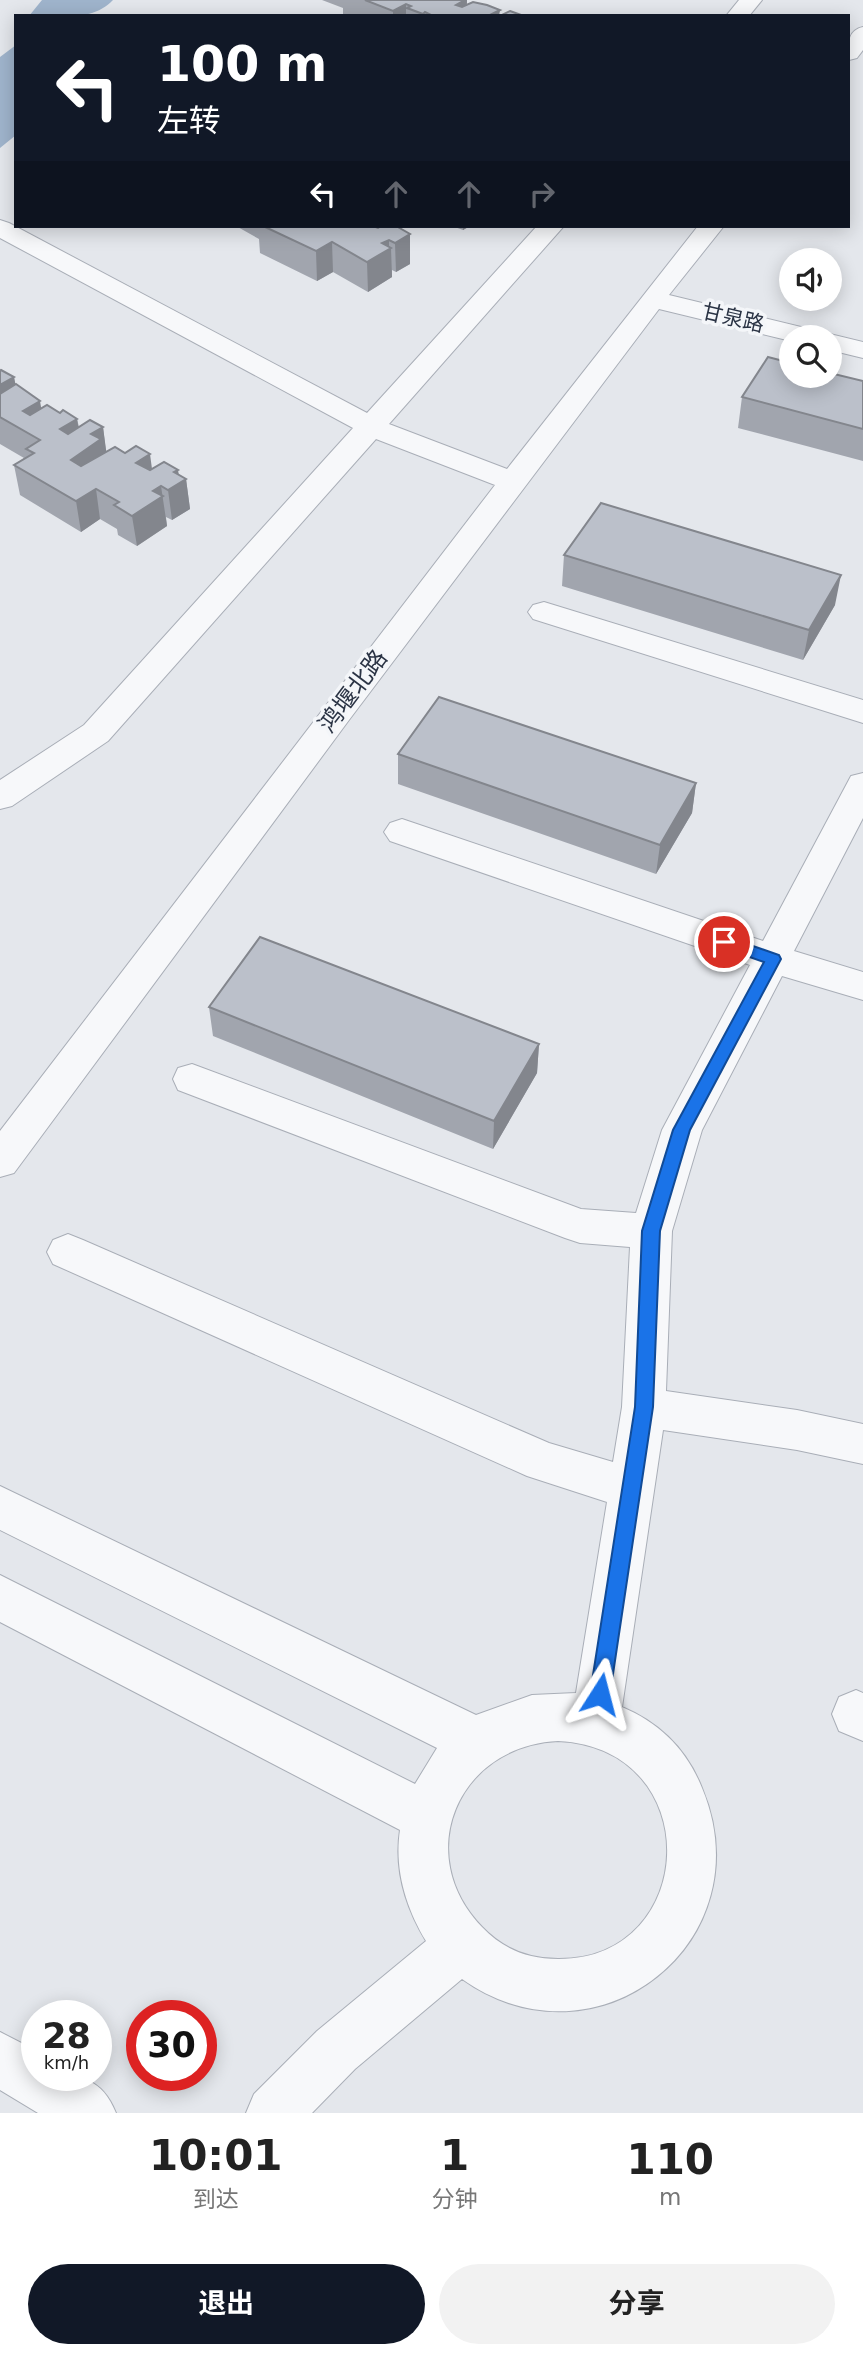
<!DOCTYPE html>
<html lang="zh">
<meta charset="utf-8">
<style>
body{margin:0;font-family:"DejaVu Sans","Noto Sans SC",sans-serif;background:#f2f2f2;color:#222;height:100vh;display:flex;flex-direction:column;font-size:26px;white-space:nowrap}
*{box-sizing:border-box;margin:0}
p{font-size:23px;color:#767676}
.icon{flex:none;width:38px;height:38px;fill:none;stroke:currentColor;stroke-width:2;stroke-linecap:round;stroke-linejoin:round}
.map{position:relative;height:2113px;overflow:hidden}
.panel{display:flex;flex-direction:column;background:#fff;flex:1}
.panel>*{flex:none}
.guide{position:absolute;left:14px;top:14px;width:836px;height:214px;border-radius:0px;box-shadow:0 4px 18px #0003;background:#111827;color:#fff;overflow:hidden}
.fabs{position:absolute;left:779px;top:248px;display:grid;gap:14px}
.fabs a{display:grid;place-items:center;width:63px;height:63px;border-radius:50%;background:#fff;box-shadow:0 4px 18px #0003;font-size:35px}
.speed{position:absolute;left:21px;top:2000px;display:flex;gap:14px;font-size:35px;font-weight:700;text-align:center}
.speed>*{display:grid;place-content:center;width:91px;height:91px;border-radius:50%;background:#fff;box-shadow:0 4px 18px #0003;line-height:1}
.speed small{font-size:18px;font-weight:400}
.speed .limit{border:10px solid #d22;background:#fff;color:#111}
.pin{position:absolute;display:grid;place-items:center;width:60px;height:60px;color:#fff;margin:-30px;border:4px solid #fff;border-radius:50%;box-shadow:0 2px 7px #0007}
.me{position:absolute;width:77px;margin:-38px;rotate:9deg;stroke-linejoin:round;filter:drop-shadow(0 0 5px #0008)}
.turn{display:flex;align-items:center;gap:24px;height:147px;padding:0 28px;font-size:32px}
.turn .icon{width:91px;height:91px;stroke-width:2.5}
.turn b{display:block;font-size:49px;line-height:60px}
.lanes{display:flex;align-items:center;height:66px;padding:0 28px;background:#0003;justify-content:center;gap:35px;direction:ltr}
.lanes .off{opacity:.35}
.eta{display:flex;justify-content:space-evenly;align-items:center;height:119px;text-align:center}
.eta b{font-size:42px;font-weight:700;line-height:49px}
.action{display:flex;gap:14px;margin-top:auto;padding:14px 28px}
.action a{flex:1;height:80px;border-radius:42px;background:#111827;color:#fff;font-size:28px;font-weight:700;line-height:80px;text-align:center}
.action a+a{background:#f2f2f2;color:#222}
.map>svg:first-child{display:block}
.water{fill:#9fb4cc}
.lines{fill:none;stroke-linecap:round;stroke-linejoin:round}
.minor-casing{stroke:#a9aeb7;stroke-width:2}
.minor{fill:#f7f8fa;fill-rule:evenodd}
.wall{fill:#a1a5ae}
.shaded-wall{fill:#83868d}
.building{fill:#bbc0ca;stroke:#83868d;stroke-width:2}
.route{fill:#1a73e8;stroke:#114b97;stroke-width:2}
.labels{text-anchor:middle;stroke-width:7;stroke-linejoin:round;paint-order:stroke}
.far-street-label{font-size:21px;fill:#2b3445;stroke:#f4f6f9}
.street-label{font-size:24px;fill:#2b3445;stroke:#f4f6f9}
</style>
<div class="map">
<svg width="863" height="2113" viewBox="0 0 863 2113">
<rect width="100%" height="100%" fill="#e4e7ec"/>
<path class="water" d="M42,0H113C93,22 57,16 29,16Z
M16,45V135L0,148V57Z"/>
<g class="lines">
<defs>
<path id="minor" d="M739,0H762L749,16H726Z
M863,27V50L857,58L849,60C849,45 846,31 863,27Z
M0,220L9,223L367,413L537,226H564L389,424L507,469L698,226H724L669,295L863,342V358L830,350V338H791V341L659,309L349,720L14,1173L0,1177V1131L495,485L376,439L108,741L12,806L0,809V780L84,725L353,428L0,238Z
M544,602L863,700V723L533,619L528,612L533,605Z
M863,773V818L794,951L863,972V1000L782,976L702,1130L672,1231L666,1391L797,1410L863,1424V1464L797,1450L663,1430L622,1707C660,1723 687,1750 702,1788C766,1941 597,2075 462,1979L355,2069L312,2113H246L254,2094L317,2031L426,1941C406,1908 394,1869 400,1830L0,1622V1575L415,1784L437,1748L0,1530V1486L476,1715L532,1695L576,1693L607,1502L527,1476L53,1264L47,1252L53,1240L68,1234L83,1240L549,1443L613,1462L622,1407L630,1247L580,1243L565,1238L178,1090L173,1079L178,1068L192,1064L581,1209L636,1213L662,1130L750,965L390,841L384,832L390,823L402,819L763,941L851,776ZM558,1741C708,1748 699,1960 558,1959C527,1959 503,1949 482,1927C412,1855 457,1746 558,1741Z
M856,1690L863,1693V1741L839,1731L832,1714L839,1697Z
M0,2032L37,2051V2076C75,2076 100,2073 116,2113H38L0,2090Z"/>
</defs>
<use href="#minor" class="minor-casing"/>
<use href="#minor" class="minor"/>
</g>
<path class="wall" d="M322,0H467V5L499,16H343V8Z
M236,226H376L378,228L396,226L410,264L396,272L392,270V277L368,292L333,272L317,281L260,253L259,239Z
M452,226H470L463,230Z
M0,371L14,377L15,385L41,409L60,413L77,419L79,427H103L106,452L152,469L179,475L186,479L190,509L172,520L166,517L167,526L137,546L118,535L117,529L100,519L81,532L20,495L14,465L24,458L0,444Z
M863,381V461L738,428L742,397Z
M564,555L835,605L803,660L562,586Z
M398,754L696,783L692,813L656,874L398,784Z
M209,1007L539,1044L537,1073L493,1149L213,1036Z"/>
<path class="shaded-wall" d="M456,0H467L466,16H455Z
M406,4V16H393V11Z
M500,10L499,16H488Z
M463,226H470L463,230Z
M410,234V264L396,272L395,243Z
M389,240V249L391,248L392,277L368,292L367,262L382,243Z
M332,242L333,272L317,281L316,251Z
M14,377L20,407L0,417V385Z
M40,401L45,431L23,411Z
M77,419L82,449L60,429Z
M103,427L107,457L76,491L71,460L91,434Z
M150,454L154,484L136,463Z
M178,470L180,482L186,479L190,509L172,520L168,490L174,472Z
M161,486L167,526L137,546L132,516L153,491Z
M96,489L100,519L81,532L76,501Z
M841,575L835,605L803,660L809,630Z
M696,783L692,813L656,874L660,845Z
M539,1044L537,1073L493,1149L494,1121Z"/>
<path class="building" d="M365,0H465L456,5L462,7L473,2L487,5L500,10L488,16H433L425,12L423,14L407,8L411,6L406,4L393,11Z
M510,11L521,15L519,16H500Z
M263,226H373L378,228L381,226H396L410,234L395,243L389,240L382,243L391,248L367,262L332,242L316,251Z
M768,357L791,363V376H830V373L863,381V429L742,397Z
M1,370L14,377L0,385V371Z
M16,384L40,401L23,411L30,415L47,405L60,413L63,410L77,419L60,429L68,434L90,420L103,427L91,434L101,439L71,460L81,466L115,447L125,453L136,446L150,454L136,463L150,470L164,462L178,470L174,472L186,479L168,490L161,486L153,491L163,496L132,516L114,505L119,502L96,489L76,501L14,465L34,453L26,449L40,440L0,417V394Z
M601,503L841,575L809,630L564,555Z
M439,697L696,783L660,845L398,754Z
M260,937L539,1044L494,1121L209,1007Z"/>
<path class="route" d="M724,936L779,955L781,959L690,1130L660,1231L653,1407L610,1694L607,1701L600,1704L593,1701L590,1694L635,1407L642,1231L673,1130L764,962L718,946L716,942L718,938Z"/>
<g class="labels">
<g class="far-street-label">
<text transform="translate(733 318) rotate(13)" y="7">甘泉路</text>
</g>
<g class="street-label">
<text transform="translate(353 691) rotate(-53)" y="8">鸿堰北路</text>
</g>
</g>
</svg>
<div class="fabs">
<a><svg class="icon" aria-label="sound" viewBox="0 0 24 24"><path d="M4 9h4l5-4v14l-5-4H4zM17 9q2 3 0 6"/></svg></a>
<a><svg class="icon" aria-label="search" viewBox="0 0 24 24"><circle cx="10" cy="10" r="6"/><path d="M15 15l6 6"/></svg></a>
</div>
<div class="speed"><div>28<small>km/h</small></div><div class="limit">30</div></div>
<div class="pin" style="left:724px;top:942px;background:#d93025"><svg class="icon" aria-label="arrive" viewBox="0 0 24 24"><path d="M6 21V4h12l-3 4 3 4H6"/></svg></div>
<svg class="me" style="left:600px;top:1694px" viewBox="-20 -20 40 40"><path d="M0-17L14 15 0 8-14 15z" fill="#1a73e8" stroke="#fff" stroke-width="4"/></svg>
<div class="guide">
<div class="turn"><svg class="icon" aria-label="left" viewBox="0 0 24 24"><path d="M17 20v-9H6M10 6l-5 5 5 5"/></svg><div><b>100 m</b>左转</div></div>
<div class="lanes"><svg class="icon" aria-label="left" viewBox="0 0 24 24"><path d="M17 20v-9H6M10 6l-5 5 5 5"/></svg><svg class="icon off" aria-label="ahead" viewBox="0 0 24 24"><path d="M12 20V5M6 11l6-6 6 6"/></svg><svg class="icon off" aria-label="ahead" viewBox="0 0 24 24"><path d="M12 20V5M6 11l6-6 6 6"/></svg><svg class="icon off" aria-label="right" viewBox="0 0 24 24"><path d="M7 20v-9h11M14 6l5 5-5 5"/></svg></div>
</div>
</div>
<section class="panel">
<div class="eta">
<div><b>10:01</b><p>到达</p></div>
<div><b>1</b><p>分钟</p></div>
<div><b>110</b><p>m</p></div>
</div>
<div class="action"><a>退出</a><a>分享</a></div>
</section>
